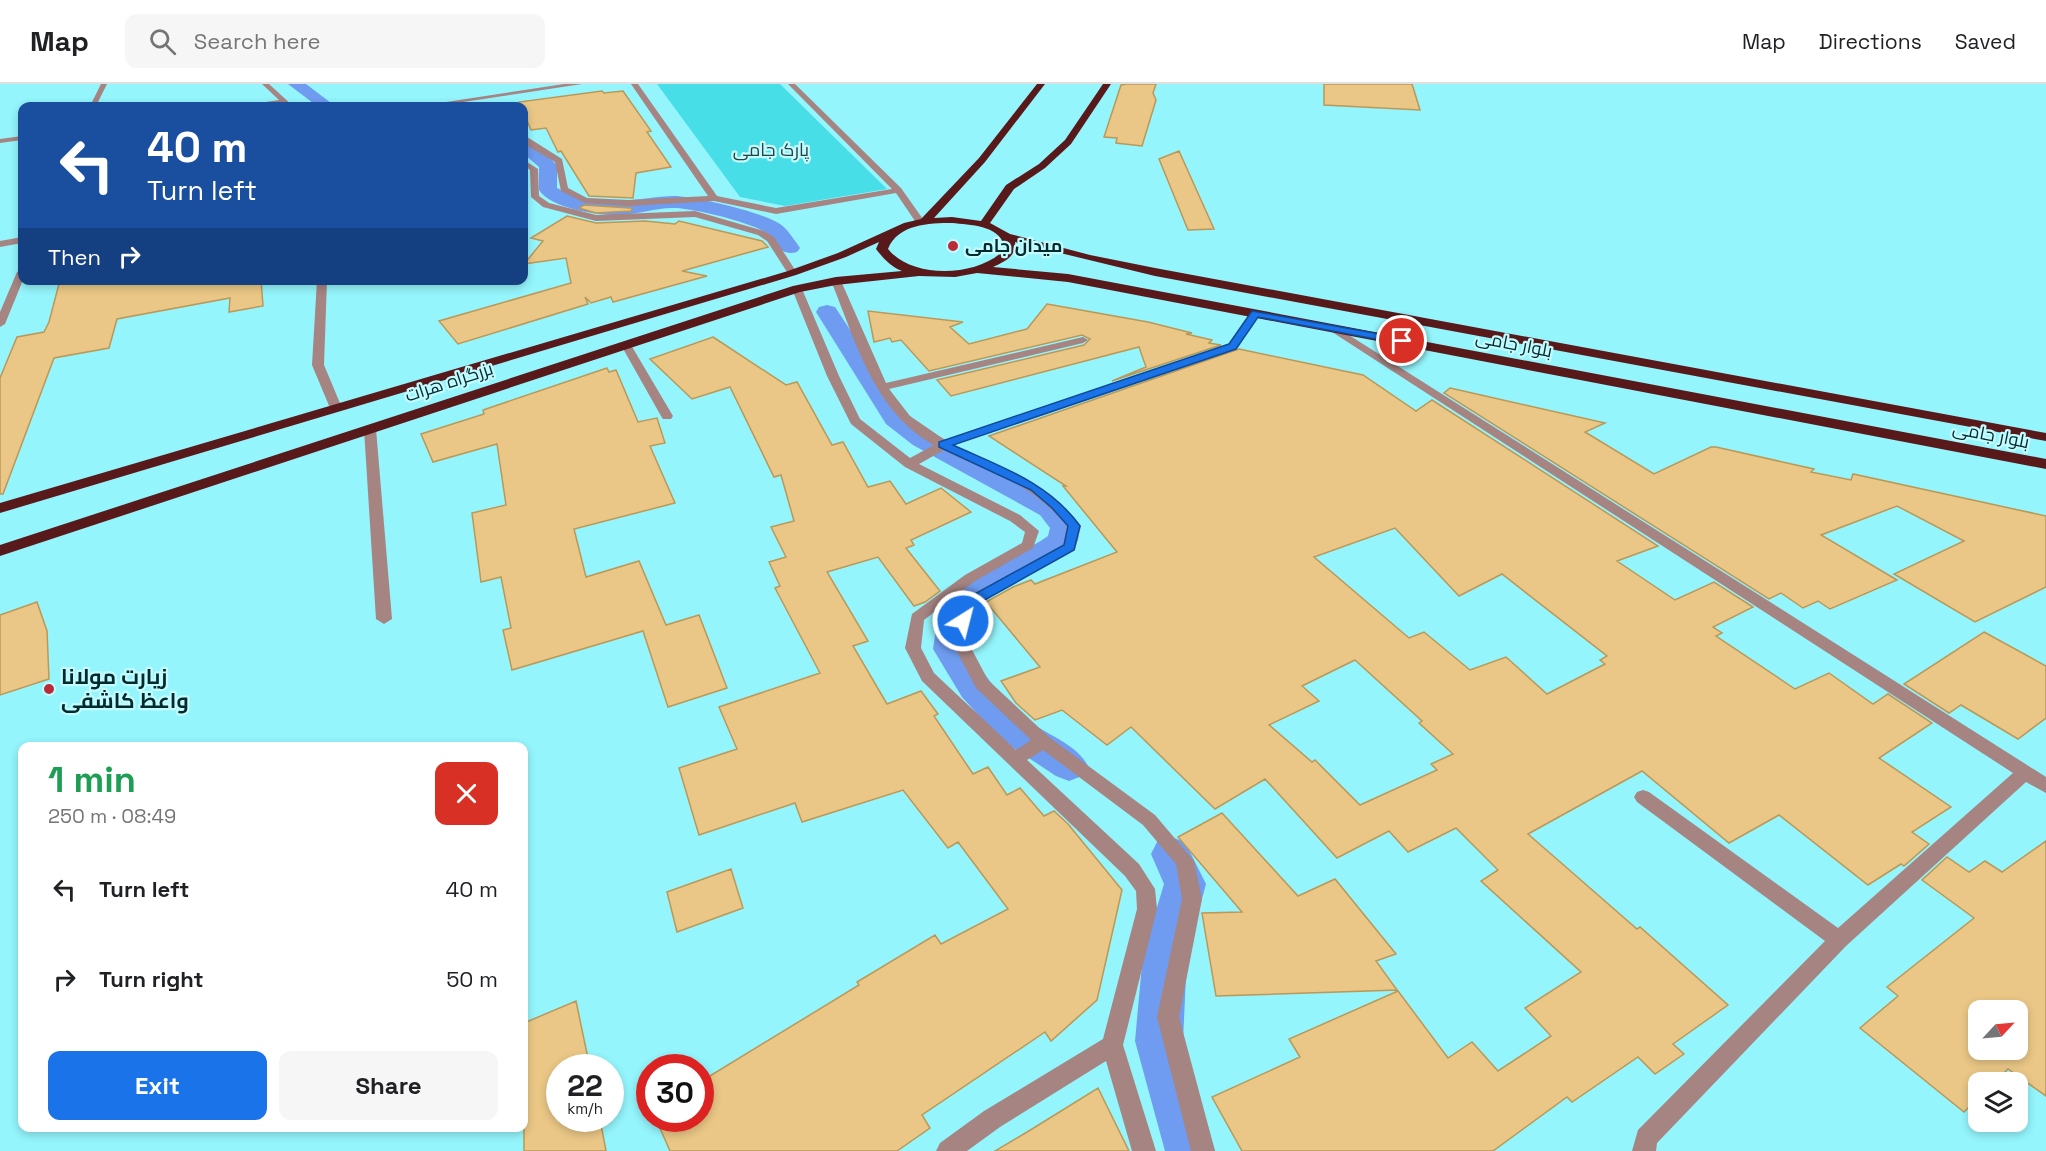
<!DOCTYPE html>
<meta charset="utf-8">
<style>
body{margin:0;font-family:"Space Grotesk",Cairo,sans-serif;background:#f6f6f6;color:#202124;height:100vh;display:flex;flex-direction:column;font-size:22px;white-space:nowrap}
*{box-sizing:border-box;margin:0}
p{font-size:20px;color:#757577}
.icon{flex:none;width:33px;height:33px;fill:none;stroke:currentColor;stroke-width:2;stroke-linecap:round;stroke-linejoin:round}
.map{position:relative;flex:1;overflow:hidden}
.side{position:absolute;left:18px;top:658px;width:510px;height:390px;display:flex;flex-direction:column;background:#fff;border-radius:12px;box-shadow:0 3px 9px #0003}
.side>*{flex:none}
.banner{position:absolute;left:18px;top:18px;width:510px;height:183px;border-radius:12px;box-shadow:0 3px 9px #0003;background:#1a4fa0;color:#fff;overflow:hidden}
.needle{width:39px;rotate:64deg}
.controls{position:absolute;left:1968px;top:916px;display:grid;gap:12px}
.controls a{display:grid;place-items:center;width:60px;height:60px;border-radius:12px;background:#fff;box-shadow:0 3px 9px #0003;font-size:30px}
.speed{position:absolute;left:546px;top:970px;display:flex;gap:12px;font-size:30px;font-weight:700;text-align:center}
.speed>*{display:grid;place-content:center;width:78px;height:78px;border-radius:50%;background:#fff;box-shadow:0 3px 9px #0003;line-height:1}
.speed small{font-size:15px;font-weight:400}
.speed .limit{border:9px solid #d22;background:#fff;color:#111}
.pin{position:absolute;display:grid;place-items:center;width:51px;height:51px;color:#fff;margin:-26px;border:3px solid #fff;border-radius:50%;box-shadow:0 2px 6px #0007}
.me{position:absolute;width:66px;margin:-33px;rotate:36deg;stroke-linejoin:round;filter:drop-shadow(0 0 4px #0008)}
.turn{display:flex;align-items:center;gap:21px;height:126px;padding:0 30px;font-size:27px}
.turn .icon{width:78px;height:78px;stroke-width:2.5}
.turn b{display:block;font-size:42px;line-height:51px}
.then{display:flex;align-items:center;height:57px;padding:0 30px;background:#0003;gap:12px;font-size:22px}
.round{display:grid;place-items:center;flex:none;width:63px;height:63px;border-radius:12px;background:#f6f6f6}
.summary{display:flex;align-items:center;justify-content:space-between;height:102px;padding:0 30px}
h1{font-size:36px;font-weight:700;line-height:45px;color:#1e9e55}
.button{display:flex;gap:12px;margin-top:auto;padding:12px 30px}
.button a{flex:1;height:69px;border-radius:12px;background:#1a73e8;color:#fff;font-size:24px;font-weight:700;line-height:69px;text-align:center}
.button a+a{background:#f6f6f6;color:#202124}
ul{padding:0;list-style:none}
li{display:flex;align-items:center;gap:18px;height:90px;padding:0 30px}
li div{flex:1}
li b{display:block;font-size:22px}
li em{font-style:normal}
header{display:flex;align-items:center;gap:36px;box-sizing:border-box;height:84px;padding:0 30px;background:#fff;border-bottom:2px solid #e0e0e0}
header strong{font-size:28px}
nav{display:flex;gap:33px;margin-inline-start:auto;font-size:21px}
.search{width:420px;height:54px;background:#f6f6f6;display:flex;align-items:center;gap:15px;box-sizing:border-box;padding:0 21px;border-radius:12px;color:#757577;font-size:22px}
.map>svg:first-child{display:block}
.green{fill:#47dee8}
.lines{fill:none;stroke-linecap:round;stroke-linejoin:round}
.canal{fill:#6f9cf0;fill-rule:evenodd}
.building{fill:#eac786;stroke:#ba9858;stroke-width:1.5;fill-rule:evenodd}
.minor{fill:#a58482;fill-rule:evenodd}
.highway{fill:#58191b;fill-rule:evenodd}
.route{fill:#1a73e8;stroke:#114b97;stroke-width:1.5}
.poi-dot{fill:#bb2b37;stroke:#c4fbff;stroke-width:2}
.labels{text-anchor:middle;stroke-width:4.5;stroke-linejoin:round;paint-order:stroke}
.far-park-label{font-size:18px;fill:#274244;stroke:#c4fbff}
.far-poi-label{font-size:18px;font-weight:bold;fill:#002b2e;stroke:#c4fbff;text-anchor:start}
.far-street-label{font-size:18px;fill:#002b2e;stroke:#c4fbff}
.poi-label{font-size:21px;font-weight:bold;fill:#002b2e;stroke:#c4fbff;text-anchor:start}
</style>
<header>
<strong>Map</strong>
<div class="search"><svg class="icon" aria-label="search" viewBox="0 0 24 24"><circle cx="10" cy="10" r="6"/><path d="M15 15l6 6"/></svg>Search here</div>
<nav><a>Map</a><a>Directions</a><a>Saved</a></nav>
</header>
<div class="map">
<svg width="2046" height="1067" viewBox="0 0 2046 1067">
<rect width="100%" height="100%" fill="#94f5fc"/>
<path class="green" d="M657,0H780L887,105L785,122L740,113Z"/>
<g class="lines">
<path class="canal" d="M288,0H306L335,22H317Z
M524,56L530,57L554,78L557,82V104C600,127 629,114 673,112C695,112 762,128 780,140C787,144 795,157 800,164L797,168C778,173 779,157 765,148C749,138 696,125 676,124C658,123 639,130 621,131C599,132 552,125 539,106V83L524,70Z
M827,221L835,223L905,329L933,349L1060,419L1080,443L1078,456L1074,463L1053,478L988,513L972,533L967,565C984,590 1002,616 1026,635C1046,651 1076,659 1088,682L1082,692L1069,697L1056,692L1000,655L962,613L933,565C935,554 936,539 941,529C961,489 1014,476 1048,452L1050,444L1040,431L913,361L886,340L816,228L819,223Z
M1171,753L1185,758L1206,800L1187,870L1183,957L1215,1067H1165L1135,957L1143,870L1164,800L1151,770L1157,758Z"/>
</g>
<path class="building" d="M1127,0H1156L1153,9L1156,16L1142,62L1116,59L1117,54L1104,53L1121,1Z
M1324,0H1412L1420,26L1324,21Z
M602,7L604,9L623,7L651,47L647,48L671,83L636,89L633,114L589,112L561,67L558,68L546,44L531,46L524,29V22H521L519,18Z
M1179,67L1214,145L1188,146L1159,75Z
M584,121L629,124H632L631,127L596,129L579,124Z
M567,132L596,139L645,137L675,140L679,137L762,157L768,163L682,187L707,192L613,218L611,213L591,219L585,213L588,220L458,260L439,237L571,199L566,174L524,180L543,157L531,154Z
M60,196H261L263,222L229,228L230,214L117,235L109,264L54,274L3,410H0V294L17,253L44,248L49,238Z
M1047,220L1148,238L1192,249L1186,250L1212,256L1209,259L1221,261L1112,297L1146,283L1139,263L951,312L937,296L1084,261L1090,255L1082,251L929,287L901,256L892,258L890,254L874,258L868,227L963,238L950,243L969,260L1027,245Z
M713,253L786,301L797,298L832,361L843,358L868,403L890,397L906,420L941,404L971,428L911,456L914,461L906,464L940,507L925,518L914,522L878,473L827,488L868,557L853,562L887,620L921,607L938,630L934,632L973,690L988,683L1007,711L1020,704L1044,732L1054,727L1068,740L1122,806L1097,916L1051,957L1045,948L922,1031L930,1044L897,1067H670L656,1035H700V998L859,901L857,898L935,851L941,860L1008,825L958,758L948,764L903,706L802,738L795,719L699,751L679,684L737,665L719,623L820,589L775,504L780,502L769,478L786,473L771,443L794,437L781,391L774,393L730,303L692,315L650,275Z
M1239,265L1363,291L1416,327L1432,316L1658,462L1617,477L1675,516L1714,498L1753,523L1713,543L1722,549L1716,552L1795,605L1829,589L1873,620L1888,610L1932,639L1879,674L1951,723L1912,748L1929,760L1904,782L1901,780L1868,801L1779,731L1729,759L1642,687L1528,750L1637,845L1640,843L1728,921L1673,960L1684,970L1655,990L1638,973L1572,1018L1567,1013L1493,1067H1242L1212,1013L1300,973L1289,955L1398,907L1448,974L1472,958L1498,987L1551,952L1525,924L1581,888L1481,797L1498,786L1456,744L1408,768L1389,747L1337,774L1265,695L1215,725L1131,643L1107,661L1062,626L1035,636L1016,619L1001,597L1040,583L986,518L1013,503L1031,496L1035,500L1117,468L1063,402H1066L989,352ZM1395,444L1459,512L1502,490L1607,572L1600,576L1605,580L1547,610L1506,573L1470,586L1424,548L1409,554L1314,473ZM1355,576L1422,637L1419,639L1453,670L1431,680L1437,686L1360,721L1315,676L1312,678L1269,641L1319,617L1302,602Z
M607,284L609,288L616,286L638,338L657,334L665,359L650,362L675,419L574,445L586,493L639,477L666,541L699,531L727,604L668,623L643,547L512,586L503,546L511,544L501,493L481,498L472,429L506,421L497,360L433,378L421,350L484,330L483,326Z
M1450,304L1605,339L1585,348L1654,390L1711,363H1716L1814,385L1811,388L1851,396L1853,390L2046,432V503L1975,538L1894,490L1964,457L1897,422L1821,451L1897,496L1830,525L1818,517L1803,524L1781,509L1769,515L1444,309Z
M37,518L47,547L49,595L0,611V531Z
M1984,548L2046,582V634L2018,655L1961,621L1949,629L1904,600Z
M1222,729L1298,812L1335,795L1396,870L1376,877L1397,906L1216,912L1202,829L1242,828L1178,753Z
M2046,757V1012L2008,985L1994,999H1978V1014L1964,1028L1860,944L1898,912L1887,903L1974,834L1922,796L1947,773L1969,788L1985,777L2002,788ZM1978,927H2018V966H1978Z
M731,785L743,824L677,848L667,808Z
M576,917L590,984H560V1035H600L606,1067H524V939Z
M1098,1004L1129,1067H995L1032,1045Z"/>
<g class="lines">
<path class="minor" d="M101,0H107L96,22H90Z
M262,0H269L293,22L283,20L250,22L253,20L279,16Z
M564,0H582L450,20L446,18Z
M631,0H638L717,112L776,124L892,105L788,0H795L901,104L925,138L917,140L896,109L776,130L714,117L629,122L585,119L561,107L555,78L526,61L524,51L562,75L568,104L587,114L629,116L708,112Z
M22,52V56L0,59V55Z
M524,76L538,85L539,112L549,119L596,131L695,127L764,147L774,153L797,189L789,191L767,157L758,151L695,133L596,137L543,123L531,113L530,86L524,81Z
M22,153V159L0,163V157Z
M22,185L23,196L5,240L0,243V228L17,188Z
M836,194L841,197L886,299L1083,253L1088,256L1083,259L889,305L910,332L945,356L1228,261L1251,227L1260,229L1236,265L954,361C1003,385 1047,396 1081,442L1075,466L981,518L971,537L970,562L988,596L1049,653L1155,731L1194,777L1202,815L1179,933L1215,1067H1191L1157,933L1182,815L1176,780L1143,741L1043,666L1027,676L1139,780L1155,805L1157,825L1123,961L1156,1067H1132L1106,977L1000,1043L967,1067H936L940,1059L984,1027L1103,955L1137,825L1136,807L1125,792L922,597L905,564L912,530L965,491L1022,459L1025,448L1010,437L905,383L851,340L827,292L792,205L793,203L802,205L839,292L860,335L910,374L934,361C873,327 856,257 831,197ZM944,366C995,392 1028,396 1067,442L1063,461L971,512L955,537L954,562L976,604L1031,656L1016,666L934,589L921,564L924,536L975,497L1033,464L1039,447L1020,431L919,380Z
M317,196H327L324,281L342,324L336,328L330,324L312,281Z
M1333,241L2046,693V709L2026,698L1846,862L1657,1059L1656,1067H1632L1638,1046L1825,857L1637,718L1634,713L1637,708L1643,706L1649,708L1838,844L2013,689L1329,246L1328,244Z
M626,258L631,261L673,332L671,335H663L661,332L621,261Z
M370,341L376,345L392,535L384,540L376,535L364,345Z"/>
<path class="highway" d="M1037,0H1045L985,78L934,134L952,133L981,137L1006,101L1039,80L1065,56L1103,0H1111L1071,60L1045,84L1014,105L990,139L1010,150L1090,171L1155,184L2046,349V357L1155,192L1015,158C1017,172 1004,178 993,183L1068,190L2046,375V385L1068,198L977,189L955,193L919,192L836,201L800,208L0,472V461L793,202L836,193L902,187C890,182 884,175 876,165L879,158L846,173L796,191L0,429V419L788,187L838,169L904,139L921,135L979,74ZM952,139C970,141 998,141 1004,161L1003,167C976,193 912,195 888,165C898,140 929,139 952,139Z"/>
</g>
<path class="route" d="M1252,227L1402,254L1407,257L1402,260L1258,233L1236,265L953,361C1001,383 1048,398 1080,442L1074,466L981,518L967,540H958L956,537L971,512L1064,461L1068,442L1052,424L1031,406L939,363V358L1229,260Z"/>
<g class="poi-dot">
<circle cx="953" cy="162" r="6"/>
<circle cx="49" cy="605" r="6"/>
</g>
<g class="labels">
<g class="far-park-label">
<text x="771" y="72">پارک جامی</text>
</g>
<g class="far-poi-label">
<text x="965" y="168">میدان جامی</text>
</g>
<g class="far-street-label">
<text transform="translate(1514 260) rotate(11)" y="6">بلوار جامی</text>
<text transform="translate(449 298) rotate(-18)" y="6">بزرگراه هرات</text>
<text transform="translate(1991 351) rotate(11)" y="6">بلوار جامی</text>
</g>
<g class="poi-label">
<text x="61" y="600">زیارت مولانا<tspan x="61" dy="24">واعظ کاشفی</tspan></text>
</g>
</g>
</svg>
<div class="controls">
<a><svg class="needle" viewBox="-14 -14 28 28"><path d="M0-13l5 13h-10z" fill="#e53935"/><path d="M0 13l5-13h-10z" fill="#757577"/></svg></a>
<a><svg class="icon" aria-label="layers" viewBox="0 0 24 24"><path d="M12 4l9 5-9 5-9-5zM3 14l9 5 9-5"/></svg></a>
</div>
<div class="speed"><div>22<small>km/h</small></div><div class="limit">30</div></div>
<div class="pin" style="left:1402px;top:257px;background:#d93025"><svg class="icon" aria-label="arrive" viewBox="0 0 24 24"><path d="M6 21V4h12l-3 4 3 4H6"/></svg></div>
<svg class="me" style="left:963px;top:537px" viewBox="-20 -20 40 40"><circle r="17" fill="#1a73e8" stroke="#fff" stroke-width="3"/><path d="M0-11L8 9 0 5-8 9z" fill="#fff"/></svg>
<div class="banner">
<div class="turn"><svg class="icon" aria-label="left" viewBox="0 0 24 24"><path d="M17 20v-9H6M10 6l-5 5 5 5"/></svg><div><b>40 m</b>Turn left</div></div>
<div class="then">Then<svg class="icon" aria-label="right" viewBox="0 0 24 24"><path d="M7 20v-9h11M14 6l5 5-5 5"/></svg></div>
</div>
<section class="side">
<div class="summary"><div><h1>1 min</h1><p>250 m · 08:49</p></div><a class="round" style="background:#d93025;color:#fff"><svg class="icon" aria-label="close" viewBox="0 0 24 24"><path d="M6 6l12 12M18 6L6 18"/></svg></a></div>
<ul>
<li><svg class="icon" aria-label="left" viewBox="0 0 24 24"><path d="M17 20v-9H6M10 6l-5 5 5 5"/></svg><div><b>Turn left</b></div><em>40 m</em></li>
<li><svg class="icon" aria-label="right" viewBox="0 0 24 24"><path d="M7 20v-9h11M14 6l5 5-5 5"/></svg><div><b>Turn right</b></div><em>50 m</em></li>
</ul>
<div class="button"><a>Exit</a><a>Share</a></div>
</section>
</div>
